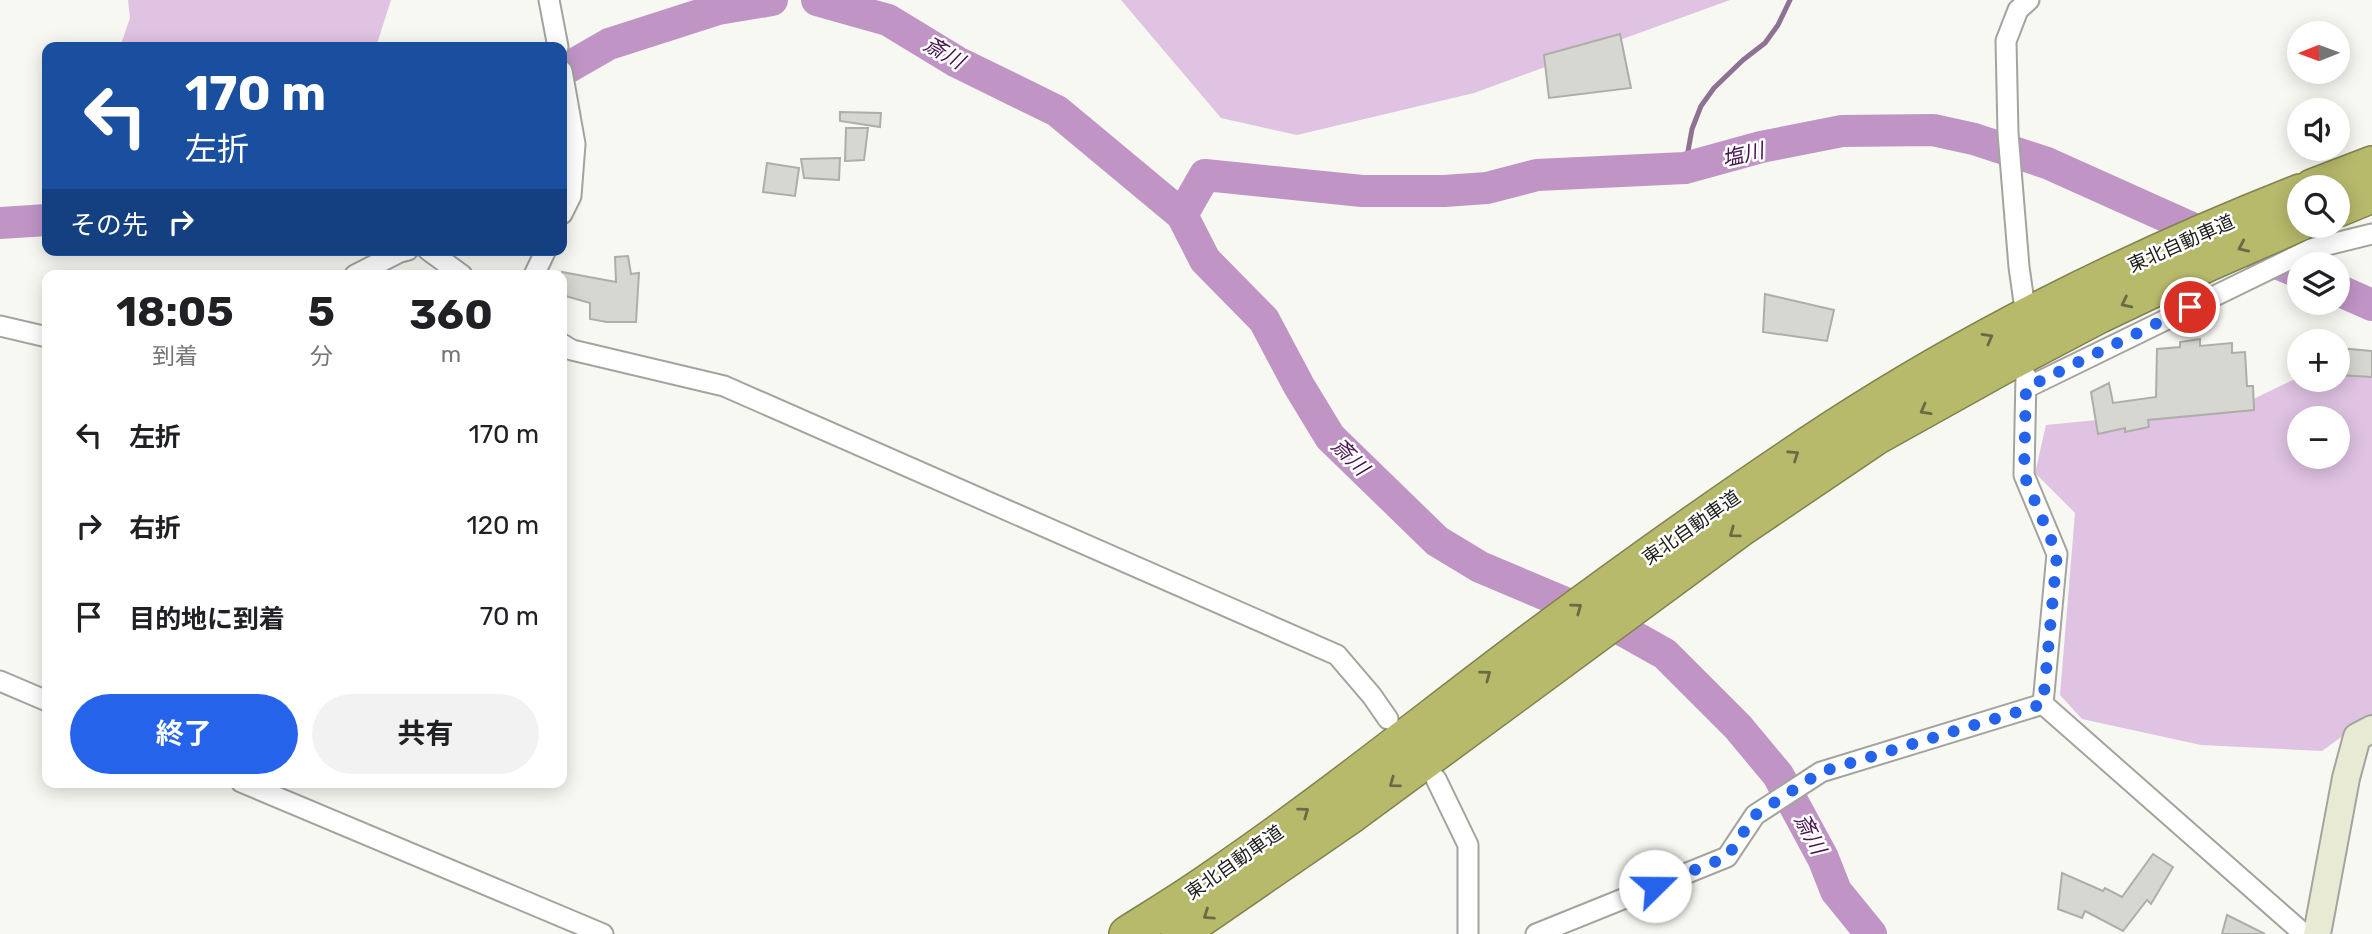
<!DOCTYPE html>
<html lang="ja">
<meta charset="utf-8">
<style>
body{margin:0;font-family:Rubik,"Noto Sans JP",sans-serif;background:#f2f2f2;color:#202124;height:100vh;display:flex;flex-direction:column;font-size:26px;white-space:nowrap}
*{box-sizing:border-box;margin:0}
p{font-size:23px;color:#757577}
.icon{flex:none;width:38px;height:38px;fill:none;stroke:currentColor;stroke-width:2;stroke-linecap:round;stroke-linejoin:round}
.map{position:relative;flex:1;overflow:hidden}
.sheet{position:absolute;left:42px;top:270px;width:525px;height:518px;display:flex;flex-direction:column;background:#fff;border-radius:14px;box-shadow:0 4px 18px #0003}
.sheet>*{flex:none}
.banner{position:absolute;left:42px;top:42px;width:525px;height:214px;border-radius:14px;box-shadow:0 4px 18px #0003;background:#1a4fa0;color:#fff;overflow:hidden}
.needle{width:46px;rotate:269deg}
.fabs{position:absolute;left:2287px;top:21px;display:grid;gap:14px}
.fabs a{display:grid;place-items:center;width:63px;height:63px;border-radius:50%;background:#fff;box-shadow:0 4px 18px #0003;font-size:35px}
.pin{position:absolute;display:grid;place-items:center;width:60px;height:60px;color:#fff;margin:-30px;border:4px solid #fff;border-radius:50%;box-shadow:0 2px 7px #0007}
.me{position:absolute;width:77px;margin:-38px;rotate:68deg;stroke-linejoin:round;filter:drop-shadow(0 0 5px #0008)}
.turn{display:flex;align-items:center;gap:24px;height:147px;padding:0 28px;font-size:32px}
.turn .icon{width:91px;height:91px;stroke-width:2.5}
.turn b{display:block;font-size:49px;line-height:60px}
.then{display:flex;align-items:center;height:66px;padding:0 28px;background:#0003;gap:14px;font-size:26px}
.eta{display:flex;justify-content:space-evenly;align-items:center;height:119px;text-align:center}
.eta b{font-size:42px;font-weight:700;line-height:49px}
.cta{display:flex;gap:14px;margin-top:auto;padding:14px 28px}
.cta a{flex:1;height:80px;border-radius:42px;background:#2563eb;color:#fff;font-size:28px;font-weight:700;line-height:80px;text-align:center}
.cta a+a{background:#f2f2f2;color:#202124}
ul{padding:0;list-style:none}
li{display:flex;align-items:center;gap:21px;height:91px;padding:0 28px}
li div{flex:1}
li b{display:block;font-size:26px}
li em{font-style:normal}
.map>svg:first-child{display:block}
.green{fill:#e0c2e3;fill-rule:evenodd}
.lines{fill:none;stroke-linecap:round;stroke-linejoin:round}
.stream{stroke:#8f7193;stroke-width:5}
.river{stroke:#c095c6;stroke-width:32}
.building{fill:#d7d7d1;stroke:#aeaea8;stroke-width:2}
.street-casing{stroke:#a4a49f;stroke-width:23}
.secondary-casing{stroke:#a4a49f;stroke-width:30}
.highway-casing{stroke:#81824f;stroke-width:38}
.street{stroke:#fff;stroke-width:19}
.secondary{stroke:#e9ead3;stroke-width:26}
.highway{stroke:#b7b96b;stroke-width:35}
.oneway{stroke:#6a6b43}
.route{stroke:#2563eb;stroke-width:12;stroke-dasharray:0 21.6}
.labels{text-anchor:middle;stroke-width:5;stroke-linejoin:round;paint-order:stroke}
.street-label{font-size:19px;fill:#1d1d1b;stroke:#fff}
.water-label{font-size:21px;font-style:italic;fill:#48144f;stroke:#fff}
</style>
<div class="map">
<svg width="2372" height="934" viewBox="0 0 2372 934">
<rect width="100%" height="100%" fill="#f7f8f1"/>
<path class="green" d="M128,0H391L376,47H120L130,18Z
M1121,0H1730L1474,93L1297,135L1221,118Z
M2372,368V715L2322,751L2201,745L2082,719L2060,695L2075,513L2035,473L2046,425L2239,406L2299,377L2300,380H2338V371ZM2300,418H2338V457H2300Z"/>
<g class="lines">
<path class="stream" d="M1685,168L1692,129L1701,106L1714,88L1743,60L1765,43L1778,25L1790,0"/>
<path class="river" d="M817,0L888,20L957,62L1057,111L1182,215L1205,260L1264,320L1299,386L1330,437L1437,541L1480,567L1601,618L1665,654L1738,727L1778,775L1823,858L1836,891L1871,934
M562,71L609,44L718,9L772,0
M1182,215L1205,175L1362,191H1444L1487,188L1537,175L1685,168L1761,147L1842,131L1933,130L1974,139L2047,163L2232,246L2242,248L2300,273
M0,223L47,220
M2338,290L2372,305"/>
</g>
<path class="building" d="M1620,34L1631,88L1549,98L1544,55Z
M840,112L881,113L880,127L840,121Z
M846,128H868L864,160L845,161Z
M840,158L839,180L804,178L801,159Z
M767,163L799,168L795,196L763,192Z
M628,256L631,274L639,273L636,322H607L590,319V303L562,295V272L616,282L615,257Z
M1765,294L1834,310L1827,341L1763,332Z
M2200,339V346L2232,343V353L2245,352L2247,386H2253L2254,410L2148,420L2149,427L2125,432V428L2098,434L2091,392L2109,383L2113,403L2156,397L2157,349L2180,347V342Z
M2338,348L2372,351V377L2338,375Z
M2153,854L2173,867L2151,904L2147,900L2123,931L2085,911L2082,918L2058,909L2062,873L2103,891L2105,888L2122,897Z
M2227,915L2265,934H2222Z"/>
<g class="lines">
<defs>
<path id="street" d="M549,0L558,47
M562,71L575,144L571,196L562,214
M428,250L462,275
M355,275L400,252L408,250
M534,275L546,250
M2024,302L2019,267L2008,133L2006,41L2018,10L2029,0
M0,326L47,337
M562,344L572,350L724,386L1337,655L1372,696L1388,719
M2026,376L2024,475L2057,554L2043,704
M2026,388L2311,249L2372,234
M0,681L47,701
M2043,704L2304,934
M1436,779L1468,845V934
M241,782L603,934
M1536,934L1727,857L1755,815L1821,772L2043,704"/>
<path id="secondary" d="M2317,934L2346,778L2357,737L2372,729"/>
<path id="highway" d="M2312,187L2372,164
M2338,209L2372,195
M1127,934C1157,915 1187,897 1215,877C1325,802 1428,718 1535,638C1632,566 1731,495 1832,429C1978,334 2137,256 2300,192
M1179,934L1353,814L1743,527L1876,437L2007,364L2100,315L2209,263L2300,223"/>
</defs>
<use href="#street" class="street-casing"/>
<use href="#secondary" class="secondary-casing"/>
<use href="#highway" class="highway-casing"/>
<use href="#street" class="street"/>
<use href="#secondary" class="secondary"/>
<use href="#highway" class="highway"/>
</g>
<defs><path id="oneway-chevron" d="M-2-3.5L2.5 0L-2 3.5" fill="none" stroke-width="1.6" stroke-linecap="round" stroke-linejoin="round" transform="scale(1.75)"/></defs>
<g class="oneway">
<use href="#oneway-chevron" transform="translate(2243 247) rotate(156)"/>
<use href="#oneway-chevron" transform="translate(2126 303) rotate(154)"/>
<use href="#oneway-chevron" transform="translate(1988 338) rotate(-29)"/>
<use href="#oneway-chevron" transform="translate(1925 410) rotate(151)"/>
<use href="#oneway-chevron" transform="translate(1794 455) rotate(-34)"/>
<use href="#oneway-chevron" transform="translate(1734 533) rotate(144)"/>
<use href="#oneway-chevron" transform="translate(1577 608) rotate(-36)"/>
<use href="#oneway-chevron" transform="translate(1486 675) rotate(-37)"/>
<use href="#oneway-chevron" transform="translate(1394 783) rotate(144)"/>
<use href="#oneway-chevron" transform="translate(1304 812) rotate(-36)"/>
<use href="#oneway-chevron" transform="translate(1208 915) rotate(146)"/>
</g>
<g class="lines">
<path class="route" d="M1655,886L1727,857L1755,815L1821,772L2043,704L2057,554L2024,475L2026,388L2190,307"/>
</g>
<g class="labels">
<g class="street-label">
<text transform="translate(2181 243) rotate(-24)" y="7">東北自動車道</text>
<text transform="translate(1691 527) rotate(-35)" y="7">東北自動車道</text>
<text transform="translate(1234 862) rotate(-35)" y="7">東北自動車道</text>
</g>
<g class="water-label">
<text transform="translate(944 53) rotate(30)" y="7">斎川</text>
<text transform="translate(1743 155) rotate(-13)" y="7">塩川</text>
<text transform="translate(1350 457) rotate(45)" y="7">斎川</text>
<text transform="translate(1810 834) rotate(62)" y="7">斎川</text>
</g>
</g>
</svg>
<div class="fabs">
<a><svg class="needle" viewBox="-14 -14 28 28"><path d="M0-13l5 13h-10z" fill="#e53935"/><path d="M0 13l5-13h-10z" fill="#757577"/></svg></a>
<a><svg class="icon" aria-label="sound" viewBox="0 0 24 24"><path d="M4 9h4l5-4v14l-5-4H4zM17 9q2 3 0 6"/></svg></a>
<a><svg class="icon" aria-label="search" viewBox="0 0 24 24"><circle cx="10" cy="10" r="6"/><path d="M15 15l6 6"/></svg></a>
<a><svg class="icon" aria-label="layers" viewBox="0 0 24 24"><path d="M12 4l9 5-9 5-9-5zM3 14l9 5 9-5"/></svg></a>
<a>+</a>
<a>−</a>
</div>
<div class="pin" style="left:2190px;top:307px;background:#d93025"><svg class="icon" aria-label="arrive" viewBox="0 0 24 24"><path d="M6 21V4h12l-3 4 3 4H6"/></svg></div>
<svg class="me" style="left:1655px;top:886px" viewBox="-20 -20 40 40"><circle r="19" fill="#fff"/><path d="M0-13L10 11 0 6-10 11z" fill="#2563eb"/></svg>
<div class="banner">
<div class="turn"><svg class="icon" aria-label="left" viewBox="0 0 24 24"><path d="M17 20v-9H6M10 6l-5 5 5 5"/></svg><div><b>170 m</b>左折</div></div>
<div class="then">その先<svg class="icon" aria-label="right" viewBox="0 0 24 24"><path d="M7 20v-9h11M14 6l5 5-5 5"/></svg></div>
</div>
<section class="sheet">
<div class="eta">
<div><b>18:05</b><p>到着</p></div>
<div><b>5</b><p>分</p></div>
<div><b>360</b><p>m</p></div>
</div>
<ul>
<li><svg class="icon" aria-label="left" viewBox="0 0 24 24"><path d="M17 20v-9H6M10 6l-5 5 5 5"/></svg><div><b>左折</b></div><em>170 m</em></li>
<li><svg class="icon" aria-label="right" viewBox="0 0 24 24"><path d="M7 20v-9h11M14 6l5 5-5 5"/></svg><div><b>右折</b></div><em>120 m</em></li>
<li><svg class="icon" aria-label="arrive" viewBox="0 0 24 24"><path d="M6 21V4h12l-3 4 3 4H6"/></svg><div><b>目的地に到着</b></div><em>70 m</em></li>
</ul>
<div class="cta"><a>終了</a><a>共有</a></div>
</section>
</div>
